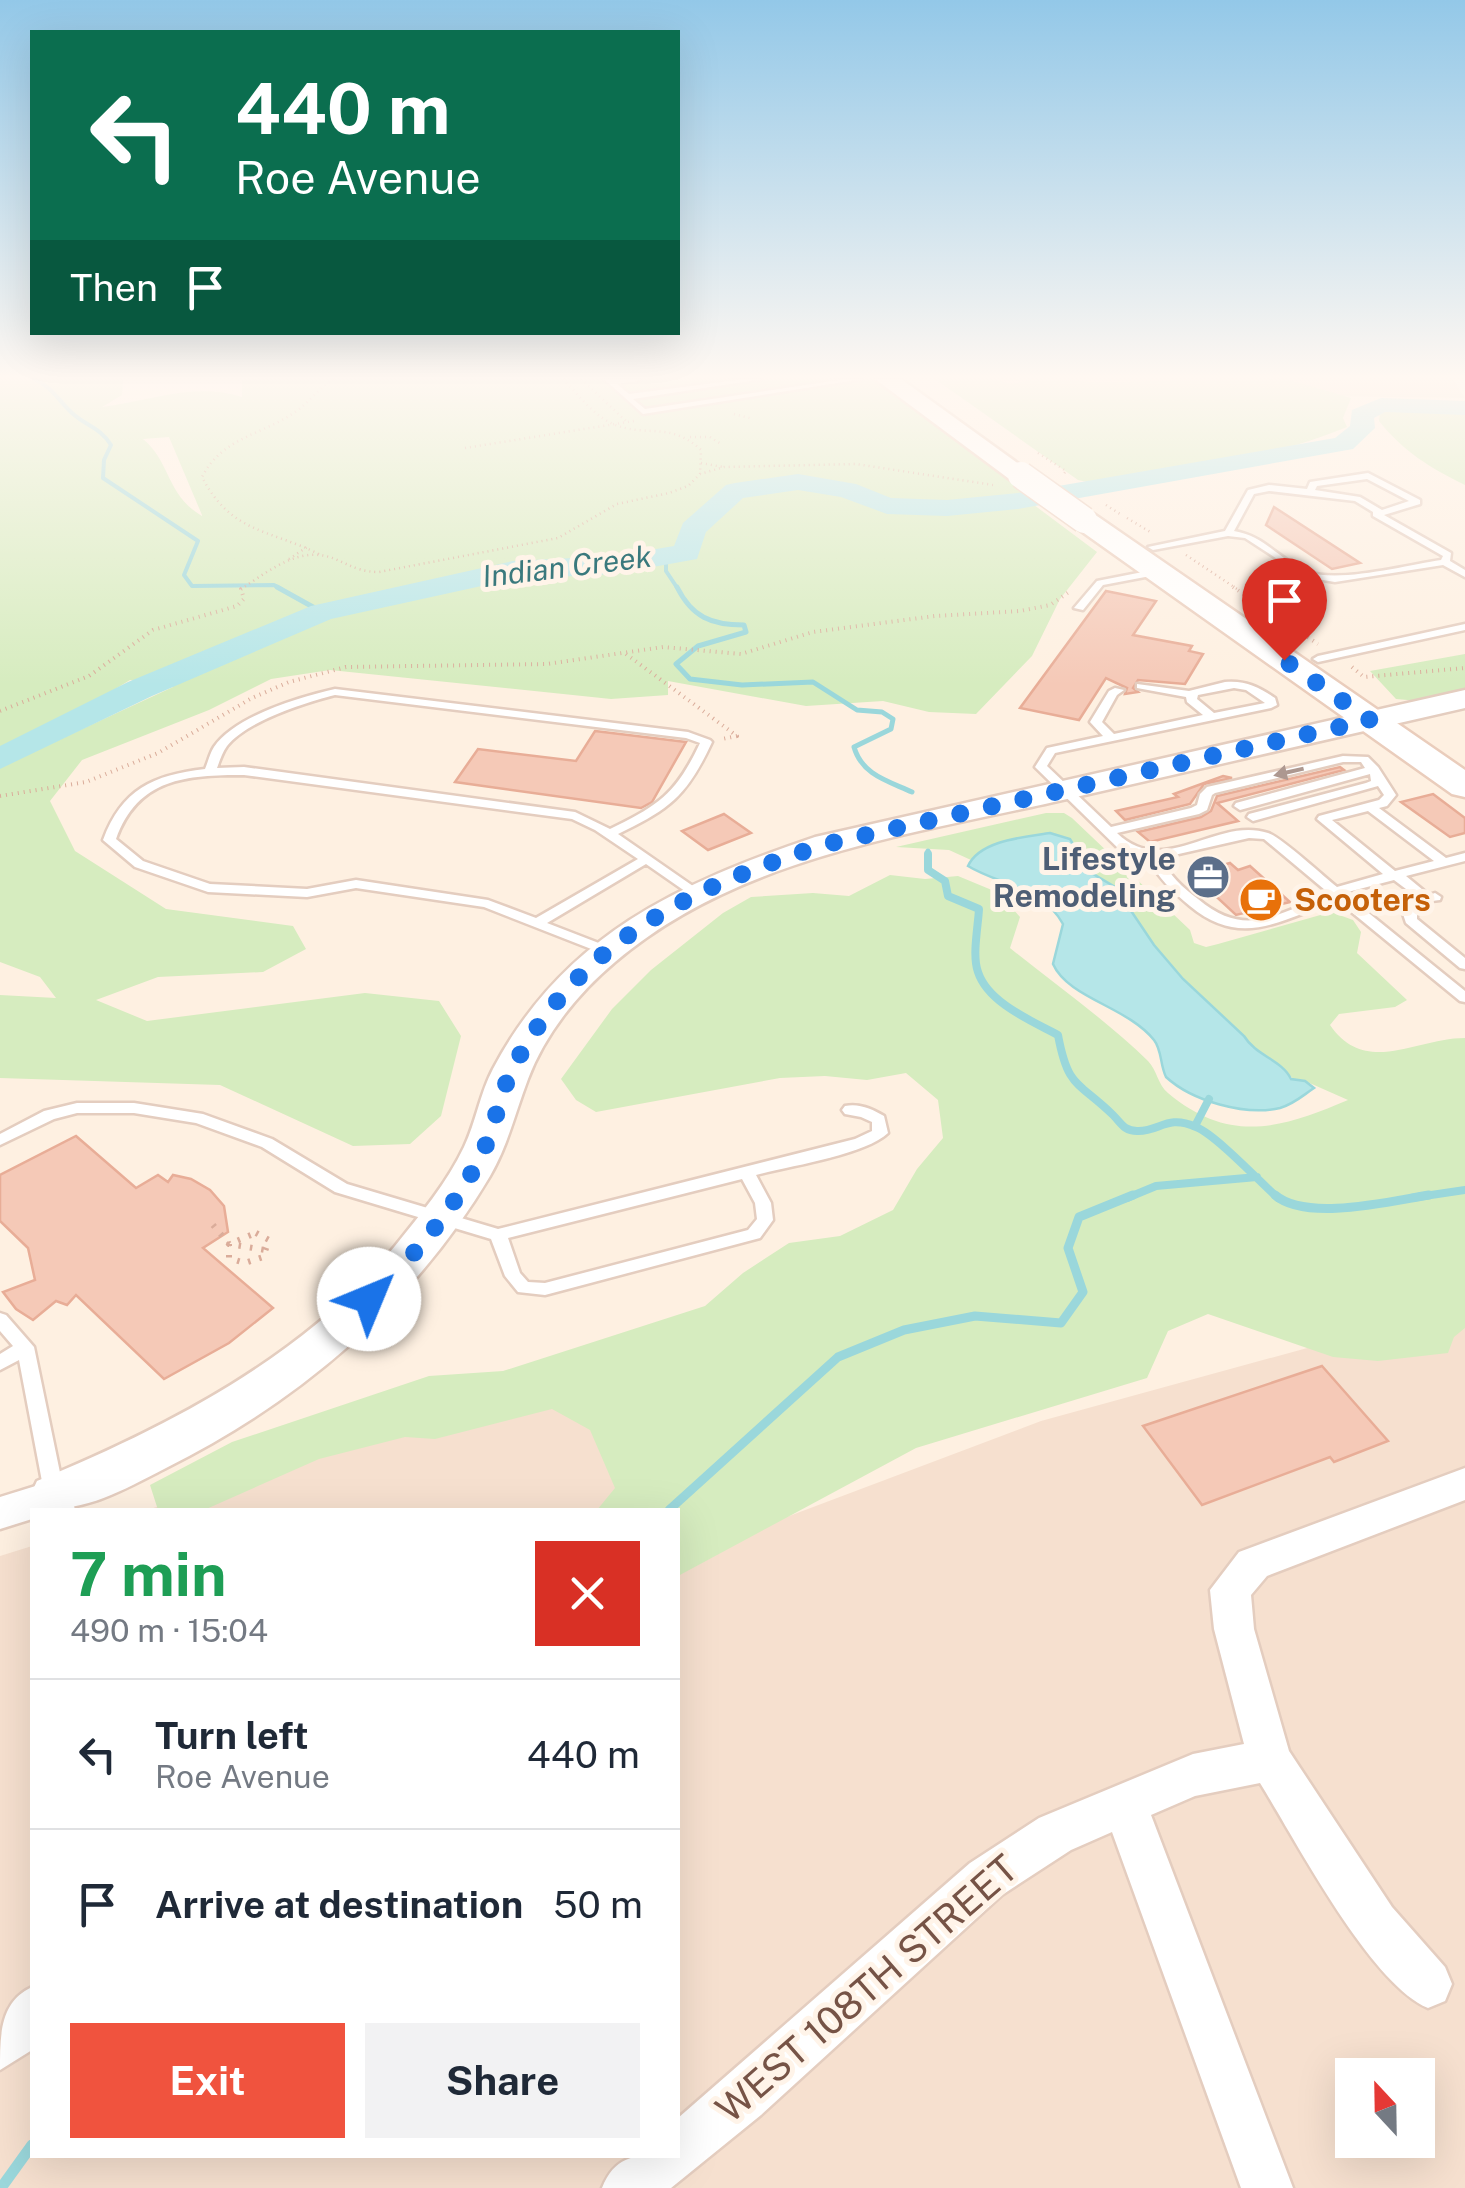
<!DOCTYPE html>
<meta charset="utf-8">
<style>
body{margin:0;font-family:"Public Sans",sans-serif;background:#f2f2f3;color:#1f2937;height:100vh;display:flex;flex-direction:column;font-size:38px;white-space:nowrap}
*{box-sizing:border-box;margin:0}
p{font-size:32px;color:#747a83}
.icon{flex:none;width:55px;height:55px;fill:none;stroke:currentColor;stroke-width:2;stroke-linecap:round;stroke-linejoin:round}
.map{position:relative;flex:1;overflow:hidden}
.side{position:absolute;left:30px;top:1508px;width:650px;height:650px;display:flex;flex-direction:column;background:#fff;border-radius:0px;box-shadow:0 10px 40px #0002}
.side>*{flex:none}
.guide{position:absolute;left:30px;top:30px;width:650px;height:305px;border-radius:0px;box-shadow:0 10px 40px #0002;background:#0b6e4f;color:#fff;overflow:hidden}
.needle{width:65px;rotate:338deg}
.buttons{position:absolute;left:1335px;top:2058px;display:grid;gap:20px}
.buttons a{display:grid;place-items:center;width:100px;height:100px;border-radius:0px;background:#fff;box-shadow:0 10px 40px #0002;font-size:50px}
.pin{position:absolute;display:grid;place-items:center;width:85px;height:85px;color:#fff;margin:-102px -42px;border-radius:50% 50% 50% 0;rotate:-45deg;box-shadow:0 0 10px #0007}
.pin .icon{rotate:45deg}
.me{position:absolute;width:110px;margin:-55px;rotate:45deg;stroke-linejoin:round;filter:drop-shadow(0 0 8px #0008)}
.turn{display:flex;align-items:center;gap:35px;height:210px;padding:0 40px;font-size:45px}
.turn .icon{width:130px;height:130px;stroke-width:2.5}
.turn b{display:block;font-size:70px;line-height:85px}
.then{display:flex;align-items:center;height:95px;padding:0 40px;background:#0003;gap:20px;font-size:38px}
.round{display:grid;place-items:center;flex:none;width:105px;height:105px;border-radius:0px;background:#f2f2f3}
.overview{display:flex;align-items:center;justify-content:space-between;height:170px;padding:0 40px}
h1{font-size:60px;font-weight:700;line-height:75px;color:#1e9e55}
.action{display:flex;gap:20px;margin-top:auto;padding:20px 40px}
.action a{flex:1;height:115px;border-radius:0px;background:#f0533e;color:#fff;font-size:40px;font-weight:700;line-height:115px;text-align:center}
.action a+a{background:#f2f2f3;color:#1f2937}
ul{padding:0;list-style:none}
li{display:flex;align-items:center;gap:30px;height:150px;padding:0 40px;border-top:2px solid #e0e1e3}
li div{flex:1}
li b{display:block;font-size:38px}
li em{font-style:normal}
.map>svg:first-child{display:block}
.residential{fill:#f6e0cf;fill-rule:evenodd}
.green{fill:#d6ecbf;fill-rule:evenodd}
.water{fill:#b5e6e8;stroke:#9ad7db;stroke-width:2.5}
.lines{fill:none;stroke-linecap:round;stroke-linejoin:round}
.stream-far4{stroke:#9ad7db;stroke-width:4}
.stream-far3{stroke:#9ad7db;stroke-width:5}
.stream-far2{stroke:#9ad7db;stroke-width:8}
.stream-far1{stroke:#9ad7db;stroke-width:9}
.stream{stroke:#9ad7db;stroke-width:11}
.river{fill:#b5e6e8;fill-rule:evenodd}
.building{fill:#f5c9b7;stroke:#e8ad97;stroke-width:2.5}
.service-casing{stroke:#e4cdbf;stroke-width:5}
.minor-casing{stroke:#e4cdbf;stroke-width:5}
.tertiary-casing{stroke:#e4cdbf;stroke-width:5}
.secondary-casing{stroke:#eacdbc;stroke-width:5}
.path-far2{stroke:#daac9a;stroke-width:2.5;stroke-dasharray:1 4;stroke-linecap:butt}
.path-far1{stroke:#daac9a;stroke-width:4;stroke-dasharray:1 5;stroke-linecap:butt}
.path{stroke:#daac9a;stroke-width:6;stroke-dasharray:2.5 9;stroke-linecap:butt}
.service{fill:#fff;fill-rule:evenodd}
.minor{fill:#fff;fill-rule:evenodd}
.tertiary{fill:#fff;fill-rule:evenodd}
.secondary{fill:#fff;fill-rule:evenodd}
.secondary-bridge-casing{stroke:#eacdbc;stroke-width:29;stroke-linecap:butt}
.path-bridge{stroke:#daac9a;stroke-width:2.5;stroke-dasharray:1 4;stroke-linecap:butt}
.secondary-bridge{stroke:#fff;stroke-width:26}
.oneway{fill:#ad9890}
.route{stroke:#1a73e8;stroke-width:18;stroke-dasharray:0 32.4}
.labels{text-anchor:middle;stroke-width:10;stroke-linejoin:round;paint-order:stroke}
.far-water-label{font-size:30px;font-style:italic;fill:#3a797d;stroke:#fff4e9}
.service-label{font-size:32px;font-weight:bold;fill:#4e5e75;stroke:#fff4e9;text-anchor:end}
.food-label{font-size:32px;font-weight:bold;fill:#c56008;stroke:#fff4e9;text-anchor:start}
.near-street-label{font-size:38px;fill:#765346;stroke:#fff4e9}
</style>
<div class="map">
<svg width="1465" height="2188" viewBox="0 0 1465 2188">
<rect width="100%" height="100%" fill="#fef0e1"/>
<path class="residential" d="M935,379H1453L1465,398L952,391Z
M1465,1311V2188H0V1556L32,1546V2155H678V1558L1041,1421L1431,1314ZM1352,2075H1418V2140H1352Z
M577,1374L643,1510H147Z"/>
<path class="green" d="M0,379H123L122,395L102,407C152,401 193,382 242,397V379H875L1032,495L1022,496L1097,552L1060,599L1032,656L976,714L929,712L883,701L806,706L668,681V695L611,699L330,670L271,679L209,710L82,760L50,801L75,851L166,909L293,926L306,949L263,972L158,977L96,1000L147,1021L365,993L439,1001L461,1036L441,1116L410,1144L353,1146L220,1085L0,1078V995L56,998L40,977L0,962V767L173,687L130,680L68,718L0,747ZM169,437L202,515V516C166,495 171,462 143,439Z
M935,379H996L1011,384L1037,379L1099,382L1286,379L1351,398L1343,418L1347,427C1266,460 1175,474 1087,482L1078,480Z
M1381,405L1465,408V485C1430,468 1403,451 1379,421Z
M1465,654V690L1419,701L1396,699L1370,671Z
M1046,813H1064L1072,818L1190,930L1194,943L1206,947L1218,944L1331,912L1353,920L1361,932L1357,953L1407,1000L1395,1007L1339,1014L1330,1025C1366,1077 1416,1038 1465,1038V1328L1454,1337L1448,1353L1378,1361L1333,1357L1208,1314L1168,1331L1147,1378L916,1448L678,1576V1510H597L615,1488L590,1430L552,1409L435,1439L405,1437L319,1459L204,1510H158L150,1485L232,1442L429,1376L503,1371L705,1306L743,1273L789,1243L840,1236L893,1210L917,1169L943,1138L938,1100L906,1073L867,1080L825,1076L780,1078L596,1112L576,1100L561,1079L612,1009L651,970L723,913L751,897L813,893L849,896L890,875L925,879L958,876L999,893L1020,917L1010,948C1056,985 1106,1020 1148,1061C1157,1070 1158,1085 1168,1093C1230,1145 1282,1128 1348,1100L1305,1081L1294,1080C1281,1063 1257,1058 1244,1036L1183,979L1154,945L1119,893L1090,872L1069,839L988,848L971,860L949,850L896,847Z"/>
<path class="water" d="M1050,833L1070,839L1090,872L1115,887L1154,945L1183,979L1244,1036C1256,1056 1282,1060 1291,1079L1305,1081L1314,1088C1302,1096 1294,1104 1280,1108C1245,1116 1192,1101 1166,1077C1160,1065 1162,1050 1154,1040C1128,1007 1068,998 1053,964L1063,924C1043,887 999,885 968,866C980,840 1025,837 1050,833Z"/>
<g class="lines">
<path class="stream-far4" d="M34,379C52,387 58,400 72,413C86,426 100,427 111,445L104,460L103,478L198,541L184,575L192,586L274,585L281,589
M678,589L666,571V562L682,554"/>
<path class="stream-far3" d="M277,587L322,612
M677,587C692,617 711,625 744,625L746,632L698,646L676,664L690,679L742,685L813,682L857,710L882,712L893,719L891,729L854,747C862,775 888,781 912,792
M928,851V856"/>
<path class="stream-far2" d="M928,854V870L945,881L948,896L979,909C978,927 972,956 978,972C988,1003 1032,1021 1058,1035C1068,1089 1078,1081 1113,1115C1121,1123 1124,1131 1137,1131C1160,1132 1166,1114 1196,1127C1216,1135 1259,1181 1278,1198
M1195,1126L1209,1099
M1127,1198L1156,1186L1257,1177
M1411,1198L1465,1190"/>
<path class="stream-far1" d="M1275,1195C1306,1222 1391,1201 1429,1195
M669,1510L838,1357L904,1330L975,1316L1061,1323L1083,1292L1068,1248L1079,1217L1133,1195"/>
<path class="stream" d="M1,2188L32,2145"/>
<path class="river" d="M1381,398L1465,401V415L1385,412L1374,418L1375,428L1353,449L1018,509L947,516L887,514L841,497L798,490L743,498L706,532L697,559L614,574L513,579L331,619L152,696L0,769V746L128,682L311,606L513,561L614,556L674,546L683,523L726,485L735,483L798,474L856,484L891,498L947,500L1018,493L1335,438L1350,426L1352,410Z"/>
</g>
<path class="building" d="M1274,507L1360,563L1332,569L1266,525Z
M1106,591L1156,601L1133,635L1192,646L1189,651L1203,654L1185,684L1138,680L1133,688L1138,692L1125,694L1127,688L1106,678L1079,720L1020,708Z
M595,731L686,742L652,802L641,808L455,782L478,749L576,761Z
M1340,767L1344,770L1217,803L1238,821L1150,842L1138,832L1201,817L1211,811L1217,796Z
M1223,776L1232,778L1204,784L1190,804L1125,820L1116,811L1178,797L1174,794Z
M1433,794L1465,818V833L1450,837L1401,802Z
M724,814L751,833L708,850L682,831Z
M1230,863L1238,870L1250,866L1290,902L1236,915L1192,874Z
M76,1136L136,1188L158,1175L168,1182L173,1175L191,1179L210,1190L224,1206L228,1232L203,1248L273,1308L229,1343L164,1379L76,1295L67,1305L56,1301L33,1320L16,1309L3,1292L35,1280L28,1248L0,1221V1175Z
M1322,1366L1388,1441L1334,1462L1330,1457L1202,1505L1143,1426Z"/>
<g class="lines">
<defs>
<path id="service" d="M604,379H641L637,381L617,384L629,394L745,379H762L633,399L645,409L846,379H862L643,414Z
M1368,473L1420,500V504L1384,515L1451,553L1450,561L1465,570V577L1443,565L1335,582L1305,577L1245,538L1228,536L1153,550L1148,547L1225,531L1248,490L1269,485L1307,489L1310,482ZM1367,479L1409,501L1382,510L1360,497L1315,490L1317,486ZM1269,491L1355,501L1373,512V516L1443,556L1441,560C1408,565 1339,583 1309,572C1281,562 1266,536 1234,531L1254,494Z
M1158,569L1163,572L1161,574L1103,585L1083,610L1074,608L1097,581Z
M1465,624V630L1318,662L1313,659L1318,656Z
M1225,682C1245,680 1259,687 1275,698L1277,705L1271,708L1055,753L1047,766L1111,827L1191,808L1197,805L1200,794L1207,787L1343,756L1368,757L1378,767L1396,795L1387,806L1379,808L1446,858L1465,853V861L1406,876L1429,895L1435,893L1441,897L1440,900L1423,902L1417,914V919L1465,958V969L1460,968L1406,923L1403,914L1414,895L1394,880L1344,893L1465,991V1002L1460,1001L1338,901C1282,918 1243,950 1190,906C1173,892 1157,877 1148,858L1122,852L1035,767L1047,748L1103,736L1090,722L1109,691L1115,688L1124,690L1117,695L1102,722L1114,734L1203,715L1187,702L1186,697L1137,688V684L1189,691ZM1234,688L1246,690L1265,703L1214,713L1197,699L1198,695ZM1343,762H1361L1365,768L1236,803L1234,806L1240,810L1370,774L1371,781L1366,783L1249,814L1247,817L1253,821L1378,786L1384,795L1379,800L1319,816L1317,819L1383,874L1337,887C1323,876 1281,837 1268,833C1216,816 1164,879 1117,833L1199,814L1207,810L1212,795L1215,793ZM1368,811L1434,861L1395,871L1332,820ZM1249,838L1264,839L1331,895C1278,911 1248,941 1198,899C1183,888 1169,875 1161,858Z
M335,689L688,732L710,740L712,742C687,796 670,809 618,834L703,893L702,896H692L646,864L547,923L609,947L611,950L609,953L604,954L484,907L356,888L307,897L208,892L135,867L103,840C122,789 153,775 205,769C208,762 210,753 214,747C235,716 300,697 335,689ZM335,695L686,738L700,743C676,794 659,805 610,829L575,812L244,767L217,768C220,760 222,753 227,746C247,721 304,703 335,695ZM244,775L572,819L595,830L638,859L536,918L488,900L356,880L307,889L210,884L143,861L116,839C138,778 186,775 244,775Z
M77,1103H134L203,1114L272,1139L347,1184L498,1229L855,1139L872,1131V1122L861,1117L845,1114L842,1110L845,1106C859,1103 872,1109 884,1116L888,1133C865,1155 789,1166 756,1175L771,1203L773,1220L760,1238L545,1295L518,1292L505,1276L491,1239L335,1192L262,1147L196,1123L134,1113H77L54,1119L0,1145V1134L44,1111ZM742,1179L755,1203L757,1219L748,1230L545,1283L528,1282L520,1273L508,1238Z
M0,1313L6,1315L34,1347L64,1492L61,1498L54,1500L47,1498L44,1492L19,1360L0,1370V1354L13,1346L0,1331Z"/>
<path id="minor" d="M1465,1468V1500L1267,1576L1251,1595L1254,1629L1289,1751L1392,1907L1445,1967L1452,1984L1445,2001L1428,2008C1370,1984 1295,1839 1260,1783L1195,1796L1151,1815L1293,2188H1241L1112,1832L1071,1850L1002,1895L761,2115L671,2188H602C617,2151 642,2155 678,2155V2118L970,1863L1039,1818L1193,1754L1244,1744L1214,1629L1210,1590L1239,1552Z
M55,1480L69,1485L75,1510H32V1519L0,1529V1497Z
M32,1987V2050L0,2070C0,2034 0,2002 32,1987Z"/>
<path id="tertiary" d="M1465,690V708C1332,738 1200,769 1067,799C914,834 739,856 615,962C578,993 545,1034 528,1079C515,1113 508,1145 490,1176C414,1304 299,1402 166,1468C119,1492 90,1510 36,1510L30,1496L37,1481C167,1427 304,1357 395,1246C420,1215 447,1183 464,1147C476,1122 480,1093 493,1069C563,936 679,883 815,837Z"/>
<path id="secondary" d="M875,379H901L1034,475L1030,481H1012Z
M1084,512L1094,514L1465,770V797L1452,794L1074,526L1070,520Z"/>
</defs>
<use href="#service" class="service-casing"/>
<use href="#minor" class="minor-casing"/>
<use href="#tertiary" class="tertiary-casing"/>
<use href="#secondary" class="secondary-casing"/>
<path class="path-far2" d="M563,379C578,394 591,413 611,423C645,439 669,420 701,450L700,474
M581,379L627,422
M734,414L753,419
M690,437H710L721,444
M465,448L634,421
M1038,453L1066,471L1063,475
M701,463L723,467
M1127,518L1152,533
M319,554C268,529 231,533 202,477C223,436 264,435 298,410C311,400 320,387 334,379
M1186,555L1237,589
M289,559L307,547
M241,589C263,575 291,552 319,555C341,557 351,572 379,572L558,538L617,504L669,493L688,486L700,474L724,467L856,464L993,485"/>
<path class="path-far1" d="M1233,587L1318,644
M626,654L737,736L722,739
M1352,667L1364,677L1465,668
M0,711L89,676L153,630L237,606L244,599L241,589L245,587
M0,796L86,782L158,753L252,698L289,682L346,667L547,664L663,647L741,654L813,632L935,616L1020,611L1050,605L1069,592"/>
<path class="path" d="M213,1225L229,1244L265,1250
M256,1233L269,1240L263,1257L245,1263L229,1258V1244Z"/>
<use href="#service" class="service"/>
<use href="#minor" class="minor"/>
<use href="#tertiary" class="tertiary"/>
<use href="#secondary" class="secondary"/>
<defs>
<path id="secondary-bridge" d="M1021,475L1084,520"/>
</defs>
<use href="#secondary-bridge" class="secondary-bridge-casing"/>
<path class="path-bridge" d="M1106,505L1120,514"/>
<use href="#secondary-bridge" class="secondary-bridge"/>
</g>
<defs><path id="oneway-solid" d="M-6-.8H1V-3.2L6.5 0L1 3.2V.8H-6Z" transform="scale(2.5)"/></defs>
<use class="oneway" href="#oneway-solid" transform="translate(1289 772) rotate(167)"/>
<linearGradient id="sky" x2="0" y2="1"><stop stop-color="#93c8e8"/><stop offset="0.55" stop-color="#fff8f2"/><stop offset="1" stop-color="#fff8f2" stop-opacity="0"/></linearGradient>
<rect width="1465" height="685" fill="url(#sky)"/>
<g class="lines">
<path class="route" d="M369,1299C414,1257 459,1204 485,1147C496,1122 500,1093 513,1068C579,940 696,885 827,844L1370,720L1284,660"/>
</g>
<defs>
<symbol id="office-disc" viewBox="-11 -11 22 22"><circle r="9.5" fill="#5c6f8a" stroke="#fff4e9"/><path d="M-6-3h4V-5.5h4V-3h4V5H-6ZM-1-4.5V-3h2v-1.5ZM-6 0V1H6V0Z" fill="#fff"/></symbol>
<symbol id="cafe-disc" viewBox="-11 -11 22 22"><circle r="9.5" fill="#e8710a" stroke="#fff4e9"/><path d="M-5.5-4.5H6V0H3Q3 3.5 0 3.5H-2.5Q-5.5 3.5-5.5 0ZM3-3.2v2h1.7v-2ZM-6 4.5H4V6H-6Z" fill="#fff"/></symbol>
</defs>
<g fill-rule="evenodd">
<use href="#office-disc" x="1183" y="852" width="50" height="50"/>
<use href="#cafe-disc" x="1236" y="875" width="50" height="50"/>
</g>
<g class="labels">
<g class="far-water-label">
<text transform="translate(567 567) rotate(-7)" y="10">Indian Creek</text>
</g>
<g class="service-label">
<text x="1176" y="870">Lifestyle<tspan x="1176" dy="37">Remodeling</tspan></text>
</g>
<g class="food-label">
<text x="1294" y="911">Scooters</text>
</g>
<g class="near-street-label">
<text transform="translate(867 1989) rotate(-41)" y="13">WEST 108TH STREET</text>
</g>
</g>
</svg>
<div class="buttons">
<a><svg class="needle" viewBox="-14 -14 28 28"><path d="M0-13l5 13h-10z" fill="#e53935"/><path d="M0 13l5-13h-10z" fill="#747a83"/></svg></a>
</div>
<div class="pin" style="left:1284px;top:660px;background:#d93025"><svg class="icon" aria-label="arrive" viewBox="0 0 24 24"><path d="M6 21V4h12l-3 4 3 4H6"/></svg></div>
<svg class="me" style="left:369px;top:1299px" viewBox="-20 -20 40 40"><circle r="19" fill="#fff"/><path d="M0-13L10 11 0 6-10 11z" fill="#1a73e8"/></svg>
<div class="guide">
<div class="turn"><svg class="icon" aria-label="left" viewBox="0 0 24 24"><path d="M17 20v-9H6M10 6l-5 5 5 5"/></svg><div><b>440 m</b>Roe Avenue</div></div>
<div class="then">Then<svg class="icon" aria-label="arrive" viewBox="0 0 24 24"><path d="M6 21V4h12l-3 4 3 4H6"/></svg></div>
</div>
<section class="side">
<div class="overview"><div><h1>7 min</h1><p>490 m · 15:04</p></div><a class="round" style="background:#d93025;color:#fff"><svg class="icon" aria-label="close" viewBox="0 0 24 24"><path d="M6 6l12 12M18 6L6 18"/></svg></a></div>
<ul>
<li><svg class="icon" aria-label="left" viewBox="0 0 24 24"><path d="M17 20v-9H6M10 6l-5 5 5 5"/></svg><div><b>Turn left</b><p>Roe Avenue</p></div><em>440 m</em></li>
<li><svg class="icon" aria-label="arrive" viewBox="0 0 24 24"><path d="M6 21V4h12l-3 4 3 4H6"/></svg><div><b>Arrive at destination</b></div><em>50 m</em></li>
</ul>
<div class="action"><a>Exit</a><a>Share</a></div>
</section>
</div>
